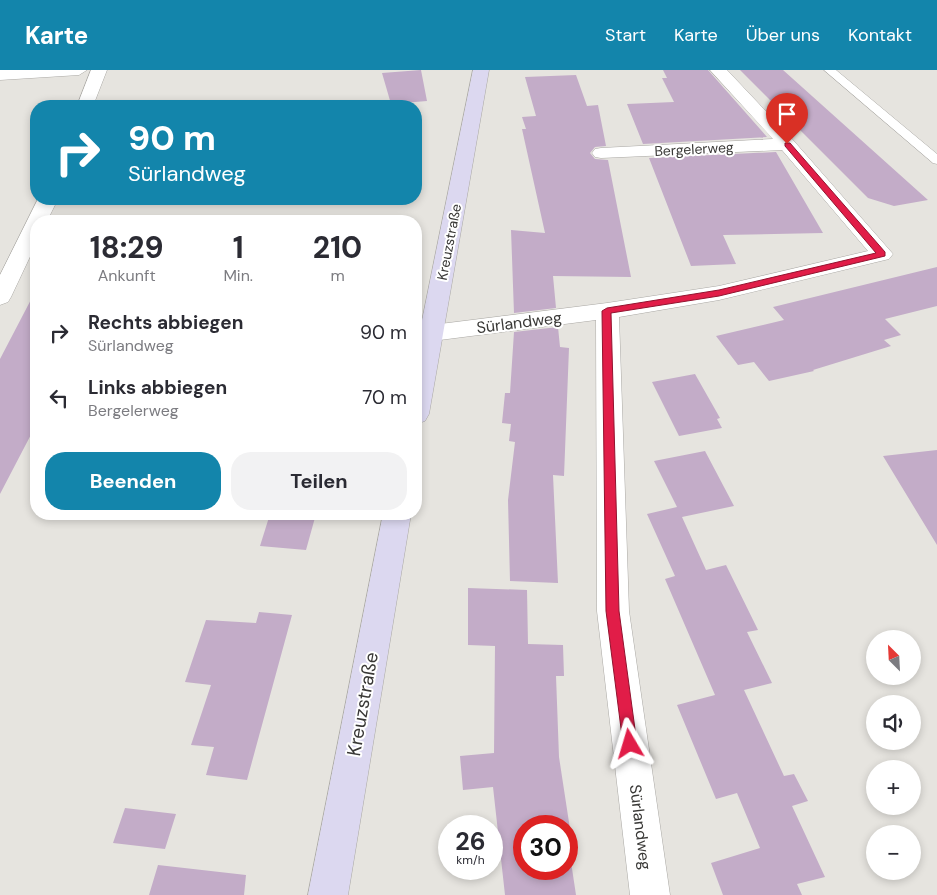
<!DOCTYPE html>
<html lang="de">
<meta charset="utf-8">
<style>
body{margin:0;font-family:"DM Sans",sans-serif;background:#f2f2f3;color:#2b2b33;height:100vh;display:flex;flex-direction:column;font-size:19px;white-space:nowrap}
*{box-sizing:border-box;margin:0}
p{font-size:16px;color:#7c7c81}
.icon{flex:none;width:28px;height:28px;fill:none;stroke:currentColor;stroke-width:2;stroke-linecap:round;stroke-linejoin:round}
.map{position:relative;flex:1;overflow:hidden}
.sheet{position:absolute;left:30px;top:145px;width:392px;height:305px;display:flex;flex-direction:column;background:#fff;border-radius:20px;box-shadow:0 2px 8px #0003}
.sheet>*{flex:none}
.hud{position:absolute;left:30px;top:30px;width:392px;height:105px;border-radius:20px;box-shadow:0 2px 8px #0003;background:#1385ab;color:#fff;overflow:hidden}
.needle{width:32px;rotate:336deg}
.controls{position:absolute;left:866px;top:560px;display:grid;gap:10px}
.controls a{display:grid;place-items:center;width:55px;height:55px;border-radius:50%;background:#fff;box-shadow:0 2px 8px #0003;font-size:25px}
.speed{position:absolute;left:438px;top:745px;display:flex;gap:10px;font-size:25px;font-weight:700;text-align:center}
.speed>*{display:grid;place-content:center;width:65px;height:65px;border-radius:50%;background:#fff;box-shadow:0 2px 8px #0003;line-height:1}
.speed small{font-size:12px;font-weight:400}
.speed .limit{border:8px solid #d22;background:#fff;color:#111}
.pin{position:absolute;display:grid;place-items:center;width:42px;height:42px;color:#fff;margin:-51px -21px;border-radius:50% 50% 50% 0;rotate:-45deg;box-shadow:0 0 5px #0007}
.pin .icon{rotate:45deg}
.me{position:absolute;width:55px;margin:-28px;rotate:353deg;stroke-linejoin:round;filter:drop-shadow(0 0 4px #0008)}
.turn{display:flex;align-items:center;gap:18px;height:105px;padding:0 15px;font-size:22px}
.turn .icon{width:65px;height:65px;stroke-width:2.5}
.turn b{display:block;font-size:35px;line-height:42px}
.eta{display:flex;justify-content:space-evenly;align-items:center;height:85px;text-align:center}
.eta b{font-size:30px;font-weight:700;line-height:35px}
.cta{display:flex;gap:10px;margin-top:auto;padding:10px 15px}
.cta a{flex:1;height:58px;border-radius:20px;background:#1385ab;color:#fff;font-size:20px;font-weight:700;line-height:58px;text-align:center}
.cta a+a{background:#f2f2f3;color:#2b2b33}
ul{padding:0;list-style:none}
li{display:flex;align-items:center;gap:15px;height:65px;padding:0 15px}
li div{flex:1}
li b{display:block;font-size:19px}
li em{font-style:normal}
header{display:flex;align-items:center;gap:30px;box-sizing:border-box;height:70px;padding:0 25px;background:#1385ab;color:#fff}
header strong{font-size:24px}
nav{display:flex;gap:28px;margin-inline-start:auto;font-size:18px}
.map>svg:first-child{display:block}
.building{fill:#c3acc8;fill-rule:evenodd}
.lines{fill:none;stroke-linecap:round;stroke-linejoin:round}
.lane-casing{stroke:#aaa8a4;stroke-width:1}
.street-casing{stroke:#aaa8a4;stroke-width:1}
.secondary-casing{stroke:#aaa8a4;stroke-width:1}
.lane{fill:#fff;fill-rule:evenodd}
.street{fill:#fff;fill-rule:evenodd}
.secondary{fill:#dcd8f0;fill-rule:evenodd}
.route{fill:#e11d48;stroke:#92132f}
.labels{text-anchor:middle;stroke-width:4;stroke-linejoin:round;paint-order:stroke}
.far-street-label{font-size:14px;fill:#393836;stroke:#fff}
.street-label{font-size:16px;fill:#393836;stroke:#fff}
.near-street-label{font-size:19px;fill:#393836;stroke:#fff}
</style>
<header>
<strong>Karte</strong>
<nav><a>Start</a><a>Karte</a><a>Über uns</a><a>Kontakt</a></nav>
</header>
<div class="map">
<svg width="937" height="825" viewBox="0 0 937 825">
<rect width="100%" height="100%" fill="#e6e4df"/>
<path class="building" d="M421,0L427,31L391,34L382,3Z
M663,0H708L767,67L643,74L627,34L674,32L662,8H667Z
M740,0H783L928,130L894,136L868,128Z
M576,5L587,36L598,35L606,76L595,77L590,83L595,89L608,90L631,207L553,206L556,238L514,243L511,160L545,163L522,59H526L522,47L536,46L525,7Z
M776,82L823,163L723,165L736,194L691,196L649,88Z
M937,197V236L885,249L901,265L884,270L891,276L813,300L814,301L769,311L754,292L738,295L716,266L784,250L773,237Z
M36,220V355L0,424V289Z
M558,257L560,277L569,278L564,406L553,405L558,513L510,511L508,430L515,372L509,371L511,354L502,353L505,323H510L514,262Z
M695,304L720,348L717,349L722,358L679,366L652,312Z
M937,380V475L883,386Z
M705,381L734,436L682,447L706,500L726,495L758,560L747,562L772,613L744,620L784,706L794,704L808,731L792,736L825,807L797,814L802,825H723L711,793L760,778L737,723L716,729L677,635L715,625L665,509L675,506L647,444L677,437L654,391Z
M270,444H316L306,480L260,476Z
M468,518L527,520L528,574L563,575L564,606H556L559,687L572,772H568L576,825H505L493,717L463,720L460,686L494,683L495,576L468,575ZM524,756H566V799H524Z
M259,542L292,545L247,710L206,705L214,677L191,675L211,615L185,612L206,550L256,553Z
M125,738L176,744L165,779L113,773Z
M158,795L246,805L244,825H149Z"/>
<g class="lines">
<defs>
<path id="lane" d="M824,0H836L937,84V94L933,93Z"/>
<path id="street" d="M0,0H87L79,5L0,10Z
M91,0H107L93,36H77Z
M710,0H727L793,70L893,184L889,189L719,230L619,247L629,541L670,825H630L597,541L596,250L432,271L424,269L420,263L424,257L432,255L607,233L719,216L868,181L782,80L601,88L595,87L592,83L595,79L601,78L773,69Z
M38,129H58L47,151H36V174L11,227L8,232L0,235V205Z"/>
<path id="secondary" d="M473,0H489L429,344L425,351L416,354V280Z
M383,444H411L348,825H308Z"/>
</defs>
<use href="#lane" class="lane-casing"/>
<use href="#street" class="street-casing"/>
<use href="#secondary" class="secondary-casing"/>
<use href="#lane" class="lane"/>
<use href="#street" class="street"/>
<use href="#secondary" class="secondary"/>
</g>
<path class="route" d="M785,73H790L885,182V186L719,226L611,243L619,541L637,674L635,679L630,681L625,679L623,674L606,541L602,241L607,238L719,220L876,183L785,76Z"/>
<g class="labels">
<g class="far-street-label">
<text transform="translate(694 79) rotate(-3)" y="5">Bergelerweg</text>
<text transform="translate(449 172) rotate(-79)" y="5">Kreuzstraße</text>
</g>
<g class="street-label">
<text transform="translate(519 252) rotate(-7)" y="6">Sürlandweg</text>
<text transform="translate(641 757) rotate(83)" y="6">Sürlandweg</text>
</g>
<g class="near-street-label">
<text transform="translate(362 634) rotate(-80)" y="7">Kreuzstraße</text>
</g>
</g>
</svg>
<div class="controls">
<a><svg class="needle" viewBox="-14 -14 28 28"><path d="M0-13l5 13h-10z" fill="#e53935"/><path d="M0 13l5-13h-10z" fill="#7c7c81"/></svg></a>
<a><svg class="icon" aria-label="sound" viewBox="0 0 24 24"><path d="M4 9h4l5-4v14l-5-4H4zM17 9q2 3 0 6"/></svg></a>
<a>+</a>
<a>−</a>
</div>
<div class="speed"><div>26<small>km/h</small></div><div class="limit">30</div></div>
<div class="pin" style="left:787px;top:74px;background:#d93025"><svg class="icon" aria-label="arrive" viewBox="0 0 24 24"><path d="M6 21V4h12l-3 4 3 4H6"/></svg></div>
<svg class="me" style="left:630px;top:674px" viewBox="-20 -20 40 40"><path d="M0-17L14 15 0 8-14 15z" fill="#e11d48" stroke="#fff" stroke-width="4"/></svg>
<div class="hud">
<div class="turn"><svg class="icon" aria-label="right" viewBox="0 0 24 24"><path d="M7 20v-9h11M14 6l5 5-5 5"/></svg><div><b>90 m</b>Sürlandweg</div></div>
</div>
<section class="sheet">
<div class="eta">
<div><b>18:29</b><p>Ankunft</p></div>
<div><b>1</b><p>Min.</p></div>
<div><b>210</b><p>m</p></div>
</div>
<ul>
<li><svg class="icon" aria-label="right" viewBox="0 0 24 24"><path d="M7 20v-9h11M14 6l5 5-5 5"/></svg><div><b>Rechts abbiegen</b><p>Sürlandweg</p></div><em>90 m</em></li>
<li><svg class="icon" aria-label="left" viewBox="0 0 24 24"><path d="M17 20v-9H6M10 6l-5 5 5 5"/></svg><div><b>Links abbiegen</b><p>Bergelerweg</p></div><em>70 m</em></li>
</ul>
<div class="cta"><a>Beenden</a><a>Teilen</a></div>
</section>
</div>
